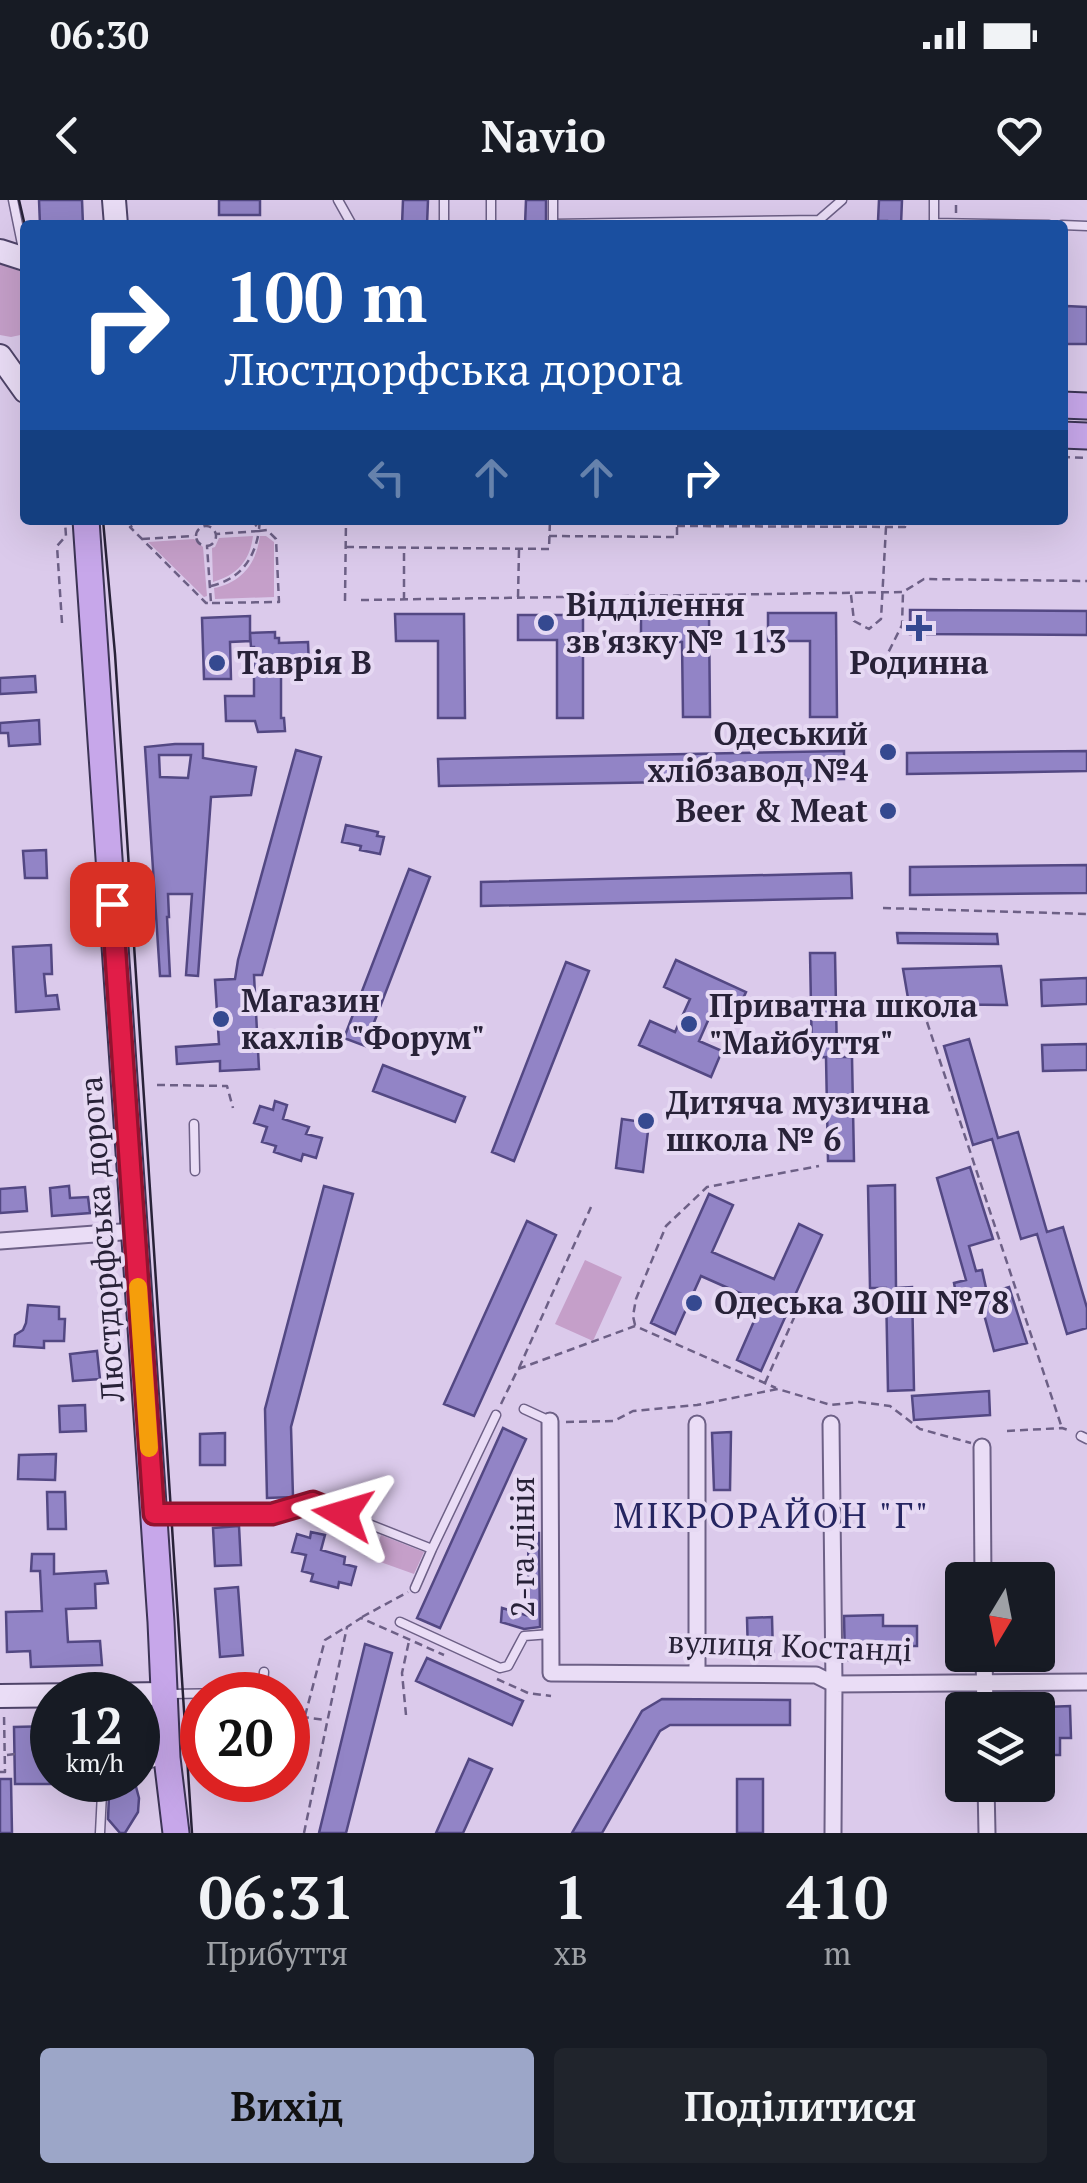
<!DOCTYPE html>
<html lang="uk">
<meta charset="utf-8">
<style>
body{margin:0;font-family:"PT Serif",serif;background:#20242c;color:#f1f3f6;height:100vh;display:flex;flex-direction:column;font-size:38px;white-space:nowrap}
*{box-sizing:border-box;margin:0}
p{font-size:32px;color:#9ea1a6}
.icon{flex:none;width:55px;height:55px;fill:none;stroke:currentColor;stroke-width:2;stroke-linecap:round;stroke-linejoin:round}
.map{position:relative;height:1633px;overflow:hidden}
.drawer{display:flex;flex-direction:column;background:#171b24;flex:1}
.drawer>*{flex:none}
.guide{position:absolute;left:20px;top:20px;width:1048px;height:305px;border-radius:10px;box-shadow:0 10px 40px #0002;background:#1a4fa0;color:#fff;overflow:hidden}
.needle{width:65px;rotate:190deg}
.fabs{position:absolute;left:945px;top:1362px;display:grid;gap:20px}
.fabs a{display:grid;place-items:center;width:110px;height:110px;border-radius:10px;background:#171b24;box-shadow:0 10px 40px #0002;font-size:50px}
.speed{position:absolute;left:30px;top:1472px;display:flex;gap:20px;font-size:50px;font-weight:700;text-align:center}
.speed>*{display:grid;place-content:center;width:130px;height:130px;border-radius:50%;background:#171b24;box-shadow:0 10px 40px #0002;line-height:1}
.speed small{font-size:25px;font-weight:400}
.speed .limit{border:15px solid #d22;background:#fff;color:#111}
.pin{position:absolute;display:grid;place-items:center;width:85px;height:85px;color:#fff;margin:-42px;border-radius:20px;box-shadow:0 5px 15px #0006}
.me{position:absolute;width:110px;margin:-55px;rotate:277deg;stroke-linejoin:round;filter:drop-shadow(0 0 8px #0008)}
.turn{display:flex;align-items:center;gap:35px;height:210px;padding:0 40px;font-size:45px}
.turn .icon{width:130px;height:130px;stroke-width:2.5}
.turn b{display:block;font-size:70px;line-height:85px}
.lanes{display:flex;align-items:center;height:95px;padding:0 40px;background:#0003;justify-content:center;gap:50px;direction:ltr}
.lanes .off{opacity:.35}
.eta{display:flex;justify-content:space-evenly;align-items:center;height:170px;text-align:center}
.eta b{font-size:60px;font-weight:700;line-height:70px}
.cta{display:flex;gap:20px;margin-top:auto;padding:20px 40px}
.cta a{flex:1;height:115px;border-radius:10px;background:#9ca6c8;color:#111;font-size:40px;font-weight:700;line-height:115px;text-align:center}
.cta a+a{background:#20242c;color:#f1f3f6}
.status{display:flex;justify-content:space-between;align-items:center;height:70px;padding:0 50px;background:#171b24;direction:ltr}
.status svg{height:28px;fill:currentColor}
header{display:flex;justify-content:space-between;align-items:center;height:130px;padding:0 40px;background:#171b24;font-size:45px;font-weight:700}
.map>svg:first-child{display:block}
.green{fill:#c59fc9}
.building{fill:#9284c6;stroke:#534883;stroke-width:2.5;fill-rule:evenodd}
.lines{fill:none;stroke-linecap:round;stroke-linejoin:round}
.lane-casing{stroke:#6d6086;stroke-width:11}
.street-casing{stroke:#6d6086;stroke-width:19}
.secondary-casing{stroke:#4e4368;stroke-width:26}
.primary-casing{stroke:#3c3455;stroke-width:29}
.path{stroke:#6d6086;stroke-width:2.5;stroke-dasharray:8 5;stroke-linecap:butt}
.lane{stroke:#eaddf6;stroke-width:8}
.street{stroke:#eaddf6;stroke-width:15}
.secondary{stroke:#eaddf6;stroke-width:22}
.primary{stroke:#c7a7ea;stroke-width:25}
.tram{stroke:#282238;stroke-width:2.5}
.route-casing{stroke:#92132f;stroke-width:25}
.route{stroke:#e11d48;stroke-width:18}
.slow{stroke:#f59e0b;stroke-width:18}
.poi-dot{fill:#354990;stroke:#e6d9f3;stroke-width:4}
.labels{text-anchor:middle;stroke-width:8;stroke-linejoin:round;paint-order:stroke}
.poi-label{font-size:32px;font-weight:bold;fill:#282238;stroke:#e6d9f3;text-anchor:start}
.street-label{font-size:32px;fill:#282238;stroke:#e6d9f3}
.neighbourhood-label{font-size:35px;letter-spacing:2.5px;fill:#252561;stroke:#e6d9f3}
</style>
<div class="status"><b>06:30</b><svg viewBox="0 0 49 12"><path d="M0 12V9h3v3zM5 12V6h3v6zM10 12V3h3v9zM15 12V0h3v12zM26 1h20v11H26zM47 4h2v5h-2z"/></svg></div>
<header><svg class="icon" aria-label="back" viewBox="0 0 24 24"><path d="M15 5l-7 7 7 7"/></svg>Navio<svg class="icon" aria-label="heart" viewBox="0 0 24 24"><path d="M12 20l-8-8c-3-5 5-10 8-4 3-6 11-1 8 4z"/></svg></header>
<div class="map">
<svg width="1087" height="1633" viewBox="0 0 1087 1633">
<rect width="100%" height="100%" fill="#dbcaeb"/>
<path class="green" d="M0,64L25,73V134L11,137L0,135Z
M253,336C250,361 237,375 213,382L212,348L215,347L219,338Z
M260,336H266L274,342V397L215,399L214,388C242,382 256,364 260,336Z
M194,339L203,347L207,396L204,397L148,342Z
M585,1060L622,1077L593,1141L555,1124Z
M381,1335L424,1352L414,1374L372,1359Z"/>
<path class="building" d="M39,0H82L83,25H40Z
M219,0H260V15H219Z
M403,0H428L427,25H402Z
M526,0H546V25H525Z
M879,0H902L901,25H887V21H878Z
M1066,106L1087,107V144H1065Z
M910,410L1087,411V435L910,434Z
M709,413L710,517H683L682,442H641V414Z
M768,413H836L837,517H810V441H768Z
M395,414H464L465,518H438V441H396Z
M518,415H583V518H557V440H518Z
M250,416V441L230,442L231,479H204L202,418Z
M275,432V438H279V443L308,442L309,466H303V469L281,470V518H284L285,531L258,532L255,521H226L225,496H254V447H251L250,433Z
M35,476L36,492L0,494V478Z
M39,520L40,544L9,546L8,533H0V523Z
M175,544H203V558L256,567L251,595L211,597L198,776L186,775L192,694H168L169,717H167L170,776H160L145,547ZM159,555H191L188,578L160,577Z
M296,550L321,557L262,775H254L259,869L220,871V861L177,864L176,847L219,844L215,780L235,779L238,760Z
M844,551V579L439,586L438,559Z
M1087,551V571L907,574V553Z
M346,625L378,632L377,636L384,637L380,654L360,650L361,646L342,642Z
M46,650L47,678H25L23,651Z
M1087,665V693L910,695V667Z
M409,669L430,677L365,846L344,838Z
M851,673L852,698L481,706V682Z
M897,733L997,734L998,744L898,743Z
M51,745L52,774H44L46,796L57,795L59,809L16,812L13,747Z
M810,753H835L837,857H852L854,961H828L826,857L812,858Z
M676,760L746,792L735,816L714,807L699,841L722,851L711,877L639,845L650,821L675,832L690,799L664,787Z
M566,762L589,771L514,961L492,952Z
M1001,766L1007,805L909,804L903,769Z
M1087,778V804L1042,806L1041,780Z
M969,839L998,938L1018,932L1047,1032L1063,1027L1087,1108V1128L1067,1134L1037,1034L1021,1039L992,939L973,945L944,846Z
M1087,844V870L1043,871L1042,845Z
M383,865L465,897L455,922L373,891Z
M275,901L287,905L283,919L309,927L306,934L322,938L316,958L303,954L301,961L274,952L276,946L262,942L267,927L254,923L260,906L273,910Z
M622,919L649,923L643,972L616,968Z
M970,967L993,1039L969,1046L976,1071L982,1070L986,1088L956,1094L954,1083L966,1080L937,978Z
M895,985L896,1088L912,1087L914,1190L888,1191L886,1088H870L868,986Z
M69,986L70,998L88,997L90,1013L52,1016L50,988Z
M324,986L353,994L291,1227L293,1297L267,1298L265,1209Z
M25,987L27,1011L0,1013V989Z
M709,994L733,1005L712,1052L774,1079L799,1024L822,1035L761,1171L737,1160L762,1103L701,1076L675,1134L651,1123Z
M527,1021L556,1035L474,1216L444,1204Z
M1009,1087L1027,1143L994,1151L979,1096Z
M28,1105L59,1107V1119H65L64,1141H44V1148L14,1146L15,1135L23,1130L26,1123Z
M97,1151L100,1179L73,1181L70,1154Z
M989,1191L990,1215L914,1220L912,1196Z
M85,1205L86,1231L60,1232L59,1206Z
M503,1228L526,1239L440,1428L417,1418Z
M731,1232L730,1290H714L712,1233Z
M225,1233V1265H200V1234Z
M56,1254L55,1280L18,1279L19,1255Z
M47,1292H65L66,1329H48Z
M239,1326L241,1365L215,1366L213,1328Z
M311,1332L325,1335L321,1350L345,1357L344,1364L356,1367L351,1385L339,1382L338,1388L311,1381L313,1374L302,1371L306,1355L292,1352L297,1334L310,1338Z
M528,1333H539L540,1427L524,1429L501,1422L502,1408L529,1416Z
M32,1354H54V1374L106,1371L108,1383L95,1384L96,1408L66,1409L68,1442L100,1441L102,1465L31,1467L30,1451L7,1452L6,1412L42,1411L40,1371H31Z
M238,1387L243,1455L220,1457L215,1389Z
M883,1415V1426H917V1446H884V1460H845L844,1416Z
M772,1417L773,1455L748,1456L747,1418Z
M365,1444L392,1453L346,1633H319Z
M427,1458L523,1501L512,1525L416,1481Z
M662,1499L790,1500V1525H670L660,1531L602,1633H572L642,1511Z
M1070,1506L1071,1538H1060V1555H1038V1538H1047L1046,1507Z
M52,1526V1584H15L14,1527Z
M469,1559L492,1569L463,1633H436Z
M0,1579H11L12,1633H0Z
M737,1579H763V1633H737Z
M118,1580H131L135,1583L139,1598L138,1612L125,1633H120L108,1619L109,1596Z"/>
<g class="lines">
<defs>
<path id="lane" d="M13,0L24,54
M338,0L352,25
M444,0V25
M491,0V25
M934,23L1049,25
M553,24L819,20L842,0
M553,25V0
M934,25V0
M1062,25L1087,26
M194,924L195,971
M524,1209L550,1221
M1081,1236L1087,1239
M157,1314L272,1315L313,1302L432,1349
M415,1388L432,1349L496,1215
M400,1422L500,1468L508,1466L524,1436L551,1434
M170,1494L231,1493L254,1495
M262,1495L264,1472
M138,1568L163,1559
M100,1633L102,1593L111,1580"/>
<path id="street" d="M0,1041L135,1031
M550,1221L551,1473L816,1475L834,1484L1087,1482
M697,1224V1473
M831,1224L834,1484L833,1633
M982,1247L983,1380
M984,1455L985,1510
M986,1585L987,1633"/>
<path id="secondary" d="M114,0L116,25
M0,51L25,59
M0,156L25,191
M0,1496L166,1494"/>
<path id="primary" d="M1062,205L1087,206
M1062,235L1087,236
M86,320L161,1422L167,1558L176,1633"/>
</defs>
<use href="#lane" class="lane-casing"/>
<use href="#street" class="street-casing"/>
<use href="#secondary" class="secondary-casing"/>
<use href="#primary" class="primary-casing"/>
<path class="path" d="M956,13V0
M1062,257L1087,258
M144,320L130,327L206,403H211L207,346
M108,322H126L129,325
M196 336a10 10 0 1 1 20 0a10 10 0 1 1-20 0Z
M677,326L905,327V320
M259,329L260,320
M549,336L677,337V326L672,323V320
M142,339L194,336
M346,347L549,349L550,320
M211,386C240,379 254,360 259,331L216,334
M851,395L854,421L869,429L881,419L886,327
M518,397L519,350
M361,400L903,392L924,379L1087,381
M404,400V349
M345,401L346,320
M212,403L279,402L276,339L267,330L259,331L253,320
M62,423L57,346L66,336L65,322
M883,463L902,425L903,393
M883,708L1087,714
M927,822L1062,1228
M157,885L227,886L233,908
M635,1125L633,1116L636,1099L666,1026L707,987L819,966
M519,1168L591,1007
M765,1183L801,1102L794,1098
M501,1204L518,1169L635,1126L776,1188
M566,1222L614,1221L633,1211L697,1205L778,1189L831,1205L859,1202L890,1206L920,1229L971,1243
M1007,1231L1062,1228L1071,1231
M362,1417L408,1392
M497,1479L528,1493L551,1496
M185,1514L202,1510
M288,1515L326,1520
M406,1515L402,1473L409,1441
M305,1516L325,1440L346,1427
M7,1555L16,1554
M0,1572H5L4,1514
M304,1633L347,1427L361,1418L444,1455"/>
<use href="#lane" class="lane"/>
<use href="#street" class="street"/>
<use href="#secondary" class="secondary"/>
<use href="#primary" class="primary"/>
<path class="tram" d="M19,0L25,26
M103,320L115,454L192,1633"/>
</g>
<g class="lines">
<defs>
<path id="route" d="M112,704L154,1314H272L313,1302L343,1314"/>
</defs>
<use href="#route" class="route-casing"/>
<use href="#route" class="route"/>
<path class="slow" d="M138,1087L149,1248"/>
</g>
<g class="poi-dot">
<circle cx="546" cy="423" r="10"/>
<path d="M914 413h10v10h10v10h-10v10h-10v-10h-10v-10h10z"/>
<circle cx="217" cy="463" r="10"/>
<circle cx="888" cy="552" r="10"/>
<circle cx="888" cy="611" r="10"/>
<circle cx="221" cy="819" r="10"/>
<circle cx="689" cy="824" r="10"/>
<circle cx="646" cy="921" r="10"/>
<circle cx="694" cy="1103" r="10"/>
</g>
<g class="labels">
<g class="poi-label">
<text x="566" y="416">Відділення<tspan x="566" dy="37">зв'язку № 113</tspan></text>
<text x="237" y="474">Таврія В</text>
<text x="919" y="474" text-anchor="middle">Родинна</text>
<text x="868" y="545" text-anchor="end">Одеський<tspan x="868" dy="37">хлібзавод №4</tspan></text>
<text x="868" y="622" text-anchor="end">Beer &amp; Meat</text>
<text x="241" y="812">Магазин<tspan x="241" dy="37">кахлів "Форум"</tspan></text>
<text x="709" y="817">Приватна школа<tspan x="709" dy="37">"Майбуття"</tspan></text>
<text x="666" y="914">Дитяча музична<tspan x="666" dy="37">школа № 6</tspan></text>
<text x="714" y="1114">Одеська ЗОШ №78</text>
</g>
<g class="street-label">
<text transform="translate(102 1039) rotate(-94)" y="11">Люстдорфська дорога</text>
<text transform="translate(523 1347) rotate(-90)" y="11">2-га лінія</text>
<text transform="translate(790 1446) rotate(2)" y="11">вулиця Костанді</text>
</g>
<g class="neighbourhood-label">
<text x="772" y="1328">МІКРОРАЙОН "Г"</text>
</g>
</g>
</svg>
<div class="fabs">
<a><svg class="needle" viewBox="-14 -14 28 28"><path d="M0-13l5 13h-10z" fill="#e53935"/><path d="M0 13l5-13h-10z" fill="#9ea1a6"/></svg></a>
<a><svg class="icon" aria-label="layers" viewBox="0 0 24 24"><path d="M12 4l9 5-9 5-9-5zM3 14l9 5 9-5"/></svg></a>
</div>
<div class="speed"><div>12<small>km/h</small></div><div class="limit">20</div></div>
<div class="pin" style="left:112px;top:704px;background:#d93025"><svg class="icon" aria-label="arrive" viewBox="0 0 24 24"><path d="M6 21V4h12l-3 4 3 4H6"/></svg></div>
<svg class="me" style="left:343px;top:1314px" viewBox="-20 -20 40 40"><path d="M0-17L14 15 0 8-14 15z" fill="#e11d48" stroke="#fff" stroke-width="4"/></svg>
<div class="guide">
<div class="turn"><svg class="icon" aria-label="right" viewBox="0 0 24 24"><path d="M7 20v-9h11M14 6l5 5-5 5"/></svg><div><b>100 m</b>Люстдорфська дорога</div></div>
<div class="lanes"><svg class="icon off" aria-label="left" viewBox="0 0 24 24"><path d="M17 20v-9H6M10 6l-5 5 5 5"/></svg><svg class="icon off" aria-label="ahead" viewBox="0 0 24 24"><path d="M12 20V5M6 11l6-6 6 6"/></svg><svg class="icon off" aria-label="ahead" viewBox="0 0 24 24"><path d="M12 20V5M6 11l6-6 6 6"/></svg><svg class="icon" aria-label="right" viewBox="0 0 24 24"><path d="M7 20v-9h11M14 6l5 5-5 5"/></svg></div>
</div>
</div>
<section class="drawer">
<div class="eta">
<div><b>06:31</b><p>Прибуття</p></div>
<div><b>1</b><p>хв</p></div>
<div><b>410</b><p>m</p></div>
</div>
<div class="cta"><a>Вихід</a><a>Поділитися</a></div>
</section>
